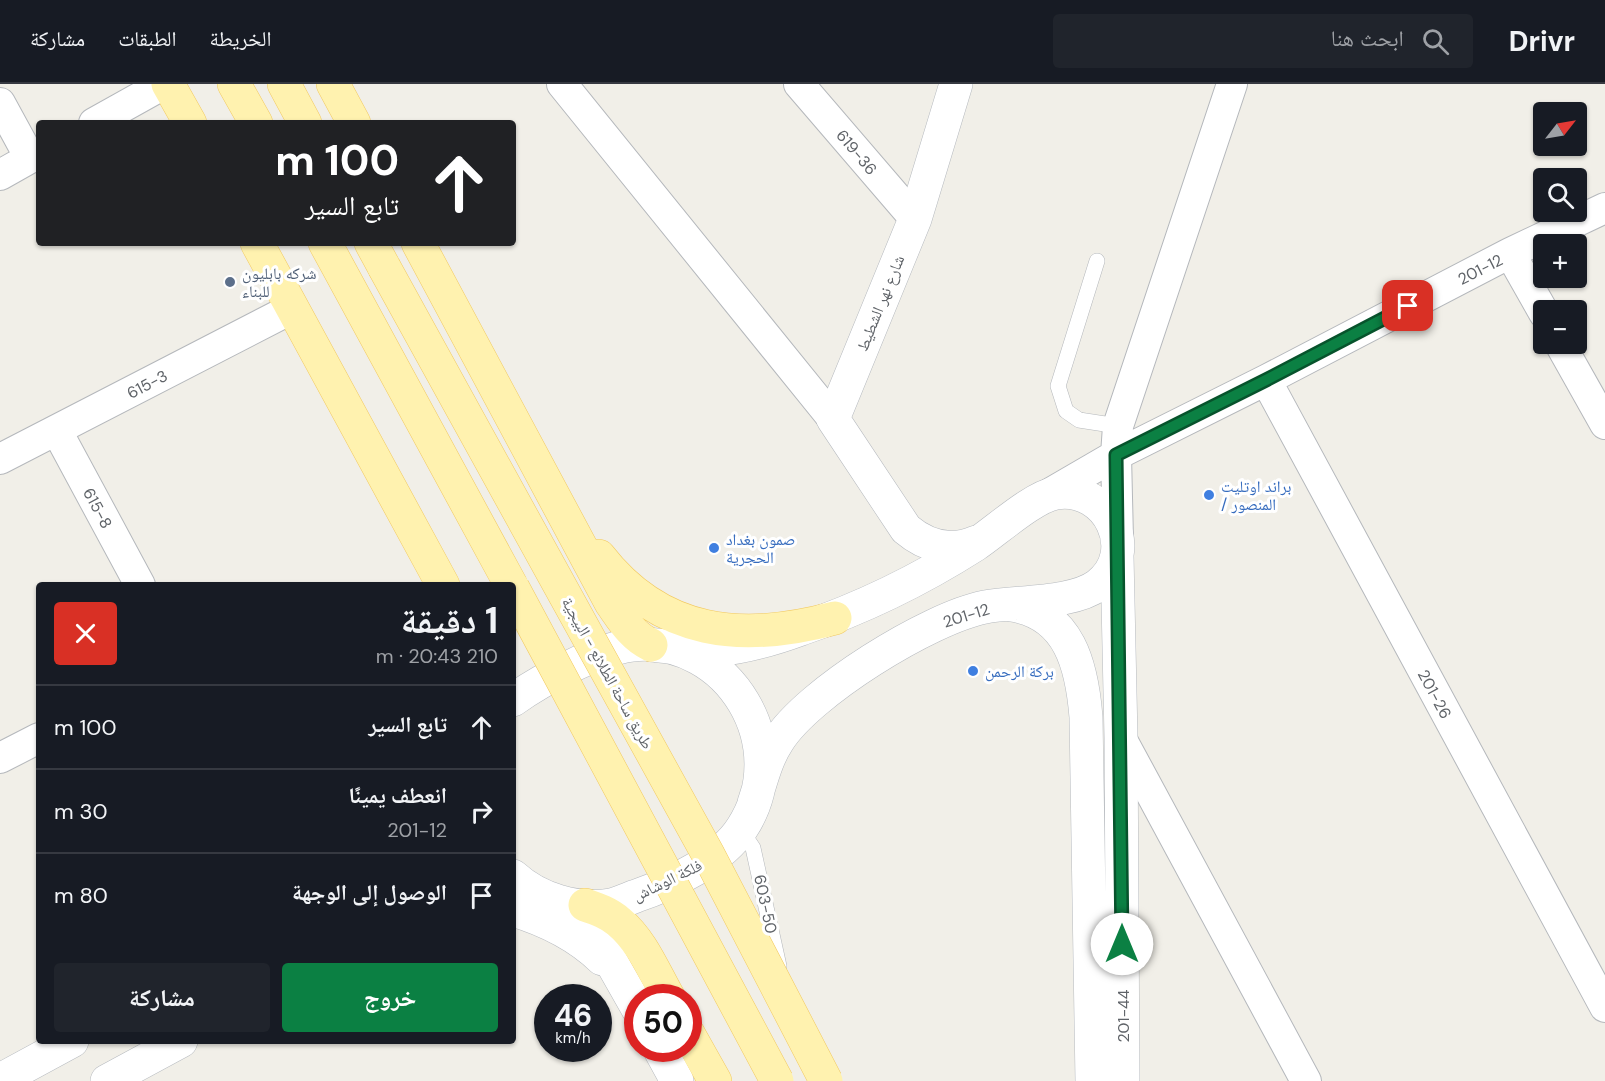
<!DOCTYPE html>
<html lang="ar">
<meta charset="utf-8">
<style>
body{margin:0;font-family:"DM Sans","Noto Naskh Arabic",sans-serif;background:#20242c;color:#f1f3f6;direction:rtl;height:100vh;display:flex;flex-direction:column;font-size:22px;white-space:nowrap}
*{box-sizing:border-box;margin:0}
p{font-size:20px;color:#9ea1a6}
.icon{flex:none;width:33px;height:33px;fill:none;stroke:currentColor;stroke-width:2;stroke-linecap:round;stroke-linejoin:round}
.map{position:relative;flex:1;overflow:hidden;direction:ltr}
.panel{position:absolute;left:36px;top:498px;width:480px;height:462px;display:flex;flex-direction:column;background:#171b24;border-radius:6px;box-shadow:0 2px 4px #0004;direction:rtl}
.panel>*{flex:none}
.top-card{position:absolute;left:36px;top:36px;width:480px;height:126px;border-radius:6px;box-shadow:0 2px 4px #0004;direction:rtl;background:#202124;color:#fff;overflow:hidden}
.needle{width:39px;rotate:59deg}
.fabs{position:absolute;left:1533px;top:18px;display:grid;gap:12px}
.fabs a{display:grid;place-items:center;width:54px;height:54px;border-radius:6px;background:#171b24;box-shadow:0 2px 4px #0004;font-size:30px}
.speed{position:absolute;left:534px;top:900px;display:flex;gap:12px;font-size:30px;font-weight:700;text-align:center}
.speed>*{display:grid;place-content:center;width:78px;height:78px;border-radius:50%;background:#171b24;box-shadow:0 2px 4px #0004;line-height:1}
.speed small{font-size:15px;font-weight:400}
.speed .limit{border:9px solid #d22;background:#fff;color:#111}
.pin{position:absolute;display:grid;place-items:center;width:51px;height:51px;color:#fff;margin:-26px;border-radius:12px;box-shadow:0 3px 9px #0006}
.me{position:absolute;width:66px;margin:-33px;rotate:0deg;stroke-linejoin:round;filter:drop-shadow(0 0 4px #0008)}
.turn{display:flex;align-items:center;gap:21px;height:126px;padding:0 18px;font-size:27px}
.turn .icon{width:78px;height:78px;stroke-width:2.5}
.turn b{display:block;font-size:42px;line-height:51px}
.round{display:grid;place-items:center;flex:none;width:63px;height:63px;border-radius:6px;background:#20242c}
.head{display:flex;align-items:center;justify-content:space-between;height:102px;padding:0 18px}
h1{font-size:36px;font-weight:700;line-height:45px}
.action{display:flex;gap:12px;margin-top:auto;padding:12px 18px}
.action a{flex:1;height:69px;border-radius:6px;background:#0b8043;color:#fff;font-size:24px;font-weight:700;line-height:69px;text-align:center}
.action a+a{background:#20242c;color:#f1f3f6}
ul{padding:0;list-style:none}
li{display:flex;align-items:center;gap:18px;height:84px;padding:0 18px;border-top:2px solid #363941}
li div{flex:1}
li b{display:block;font-size:22px}
li em{font-style:normal}
header{display:flex;align-items:center;gap:36px;box-sizing:border-box;height:84px;padding:0 30px;background:#171b24;border-bottom:2px solid #363941}
header strong{font-size:28px}
nav{display:flex;gap:33px;margin-inline-start:auto;font-size:21px}
.search{width:420px;height:54px;background:#20242c;display:flex;align-items:center;gap:15px;box-sizing:border-box;padding:0 21px;border-radius:6px;color:#9ea1a6;font-size:22px}
.map>svg:first-child{display:block}
.lines{fill:none;stroke-linecap:round;stroke-linejoin:round}
.lane-casing{stroke:#b5b8bc;stroke-width:16}
.street-casing{stroke:#b5b8bc;stroke-width:32}
.secondary-casing{stroke:#b6babf;stroke-width:34}
.primary-casing{stroke:#f2c960;stroke-width:34}
.lane{stroke:#fff;stroke-width:15}
.street{stroke:#fff;stroke-width:30}
.secondary{stroke:#fff;stroke-width:33}
.primary{stroke:#fff2af;stroke-width:33}
.primary-bridge-casing{stroke:#f2c960;stroke-width:34;stroke-linecap:butt}
.primary-bridge{stroke:#fff2af;stroke-width:33}
.route-casing{stroke:#07532c;stroke-width:15}
.route{stroke:#0b8043;stroke-width:10}
.service-dot{fill:#5c6f8a;stroke:#fff;stroke-width:2}
.shop-dot{fill:#3f7fe0;stroke:#fff;stroke-width:2}
.labels{text-anchor:middle;stroke-width:6;stroke-linejoin:round;paint-order:stroke}
.street-label{font-size:16px;fill:#5f6368;stroke:#fff}
.service-label{font-size:16px;fill:#4e5e75;stroke:#fff;text-anchor:start}
.shop-label{font-size:16px;fill:#366cbe;stroke:#fff;text-anchor:start}
</style>
<header>
<strong>Drivr</strong>
<div class="search"><svg class="icon" aria-label="search" viewBox="0 0 24 24"><circle cx="10" cy="10" r="6"/><path d="M15 15l6 6"/></svg>ابحث هنا</div>
<nav><a>الخريطة</a><a>الطبقات</a><a>مشاركة</a></nav>
</header>
<div class="map">
<svg width="1605" height="997" viewBox="0 0 1605 997">
<rect width="100%" height="100%" fill="#f1efe8"/>
<g class="lines">
<defs>
<path id="lane" d="M1097,177L1058,302L1066,327L1079,336L1118,342
M741,746L753,764L779,882"/>
<path id="street" d="M562,0L833,335
M799,0L915,135
M0,19L30,74
M94,39L164,0
M0,91L39,69
M1510,169L1544,229
M1560,260L1605,340
M1266,296L1605,923
M57,347L140,501
M0,375L293,224
M1042,414L1116,371L1266,296L1510,169L1605,124
M1118,455L1116,371L1118,342L1232,0
M1121,654L1306,997
M0,674L39,654"/>
<path id="secondary" d="M956,0L915,135L833,335L906,445C926,462 951,469 976,458
M1117,472L1121,654L1123,997
M1011,521C1070,529 1082,583 1086,633L1092,997
M651,561C672,563 696,567 717,566C746,563 774,555 801,545C863,524 920,496 975,461C996,447 1033,413 1056,409C1108,401 1141,468 1098,501C1073,520 1017,517 985,523C929,534 808,609 778,657C766,675 761,698 754,719
M513,616C541,596 598,565 632,561C730,551 795,663 742,744C722,776 671,800 636,812C628,815 619,819 611,821C577,827 538,815 513,792
M558,817L582,831L592,844L638,925
M513,826C546,836 577,851 602,875
M659,964L677,997
M0,996L72,957
M107,997L181,957"/>
<path id="primary" d="M168,0L190,39
M234,0L256,39
M284,0L305,39
M333,0L354,39
M257,159L443,501
M325,159L511,501
M371,159L384,183
M418,159L611,519C623,536 632,552 651,561
M599,472C661,552 743,559 835,534
M585,821C597,825 609,829 619,838C642,857 654,888 669,914
M688,949L715,997"/>
</defs>
<use href="#lane" class="lane-casing"/>
<use href="#street" class="street-casing"/>
<use href="#secondary" class="secondary-casing"/>
<use href="#primary" class="primary-casing"/>
<use href="#lane" class="lane"/>
<use href="#street" class="street"/>
<use href="#secondary" class="secondary"/>
<use href="#primary" class="primary"/>
<defs>
<path id="primary-bridge" d="M384,183L709,772L826,997
M513,504L777,997"/>
</defs>
<use href="#primary-bridge" class="primary-bridge-casing"/>
<use href="#primary-bridge" class="primary-bridge"/>
</g>
<g class="lines">
<defs>
<path id="route" d="M1122,860L1116,371L1266,296L1408,222"/>
</defs>
<use href="#route" class="route-casing"/>
<use href="#route" class="route"/>
</g>
<circle class="service-dot" cx="230" cy="198" r="6"/>
<g class="shop-dot">
<circle cx="1209" cy="411" r="6"/>
<circle cx="714" cy="464" r="6"/>
<circle cx="973" cy="587" r="6"/>
</g>
<g class="labels">
<g class="street-label">
<text transform="translate(857 68) rotate(50)" y="6">619-36</text>
<text transform="translate(1480 185) rotate(-27)" y="6">201-12</text>
<text transform="translate(880 219) rotate(-68)" y="6">شارع نهر الشطيط</text>
<text transform="translate(147 300) rotate(-28)" y="6">615-3</text>
<text transform="translate(98 424) rotate(62)" y="6">615-8</text>
<text transform="translate(966 531) rotate(-17)" y="6">201-12</text>
<text transform="translate(608 589) rotate(61)" y="6">طريق ساحة الطلائع - البيجية</text>
<text transform="translate(1435 610) rotate(62)" y="6">201-26</text>
<text transform="translate(667 796) rotate(-26)" y="6">فلكة الوشاش</text>
<text transform="translate(766 820) rotate(78)" y="6">603-50</text>
<text transform="translate(1123 932) rotate(-90)" y="6">201-44</text>
</g>
<g class="service-label">
<text x="242" y="195">شركه بابليون<tspan x="242" dy="18">للبناء</tspan></text>
</g>
<g class="shop-label">
<text x="1221" y="408">براند اوتليت<tspan x="1221" dy="18">/ المنصور</tspan></text>
<text x="726" y="461">صمون بغداد<tspan x="726" dy="18">الحجرية</tspan></text>
<text x="985" y="593">بركة الرحمن</text>
</g>
</g>
</svg>
<div class="fabs">
<a><svg class="needle" viewBox="-14 -14 28 28"><path d="M0-13l5 13h-10z" fill="#e53935"/><path d="M0 13l5-13h-10z" fill="#9ea1a6"/></svg></a>
<a><svg class="icon" aria-label="search" viewBox="0 0 24 24"><circle cx="10" cy="10" r="6"/><path d="M15 15l6 6"/></svg></a>
<a>+</a>
<a>−</a>
</div>
<div class="speed"><div>46<small>km/h</small></div><div class="limit">50</div></div>
<div class="pin" style="left:1408px;top:222px;background:#d93025"><svg class="icon" aria-label="arrive" viewBox="0 0 24 24"><path d="M6 21V4h12l-3 4 3 4H6"/></svg></div>
<svg class="me" style="left:1122px;top:860px" viewBox="-20 -20 40 40"><circle r="19" fill="#fff"/><path d="M0-13L10 11 0 6-10 11z" fill="#0b8043"/></svg>
<div class="top-card">
<div class="turn"><svg class="icon" aria-label="ahead" viewBox="0 0 24 24"><path d="M12 20V5M6 11l6-6 6 6"/></svg><div><b>100 m</b>تابع السير</div></div>
</div>
<section class="panel">
<div class="head"><div><h1>1 دقيقة</h1><p>210 m · 20:43</p></div><a class="round" style="background:#d93025;color:#fff"><svg class="icon" aria-label="close" viewBox="0 0 24 24"><path d="M6 6l12 12M18 6L6 18"/></svg></a></div>
<ul>
<li><svg class="icon" aria-label="ahead" viewBox="0 0 24 24"><path d="M12 20V5M6 11l6-6 6 6"/></svg><div><b>تابع السير</b></div><em>100 m</em></li>
<li><svg class="icon" aria-label="right" viewBox="0 0 24 24"><path d="M7 20v-9h11M14 6l5 5-5 5"/></svg><div><b>انعطف يمينًا</b><p>201-12</p></div><em>30 m</em></li>
<li><svg class="icon" aria-label="arrive" viewBox="0 0 24 24"><path d="M6 21V4h12l-3 4 3 4H6"/></svg><div><b>الوصول إلى الوجهة</b></div><em>80 m</em></li>
</ul>
<div class="action"><a>خروج</a><a>مشاركة</a></div>
</section>
</div>
